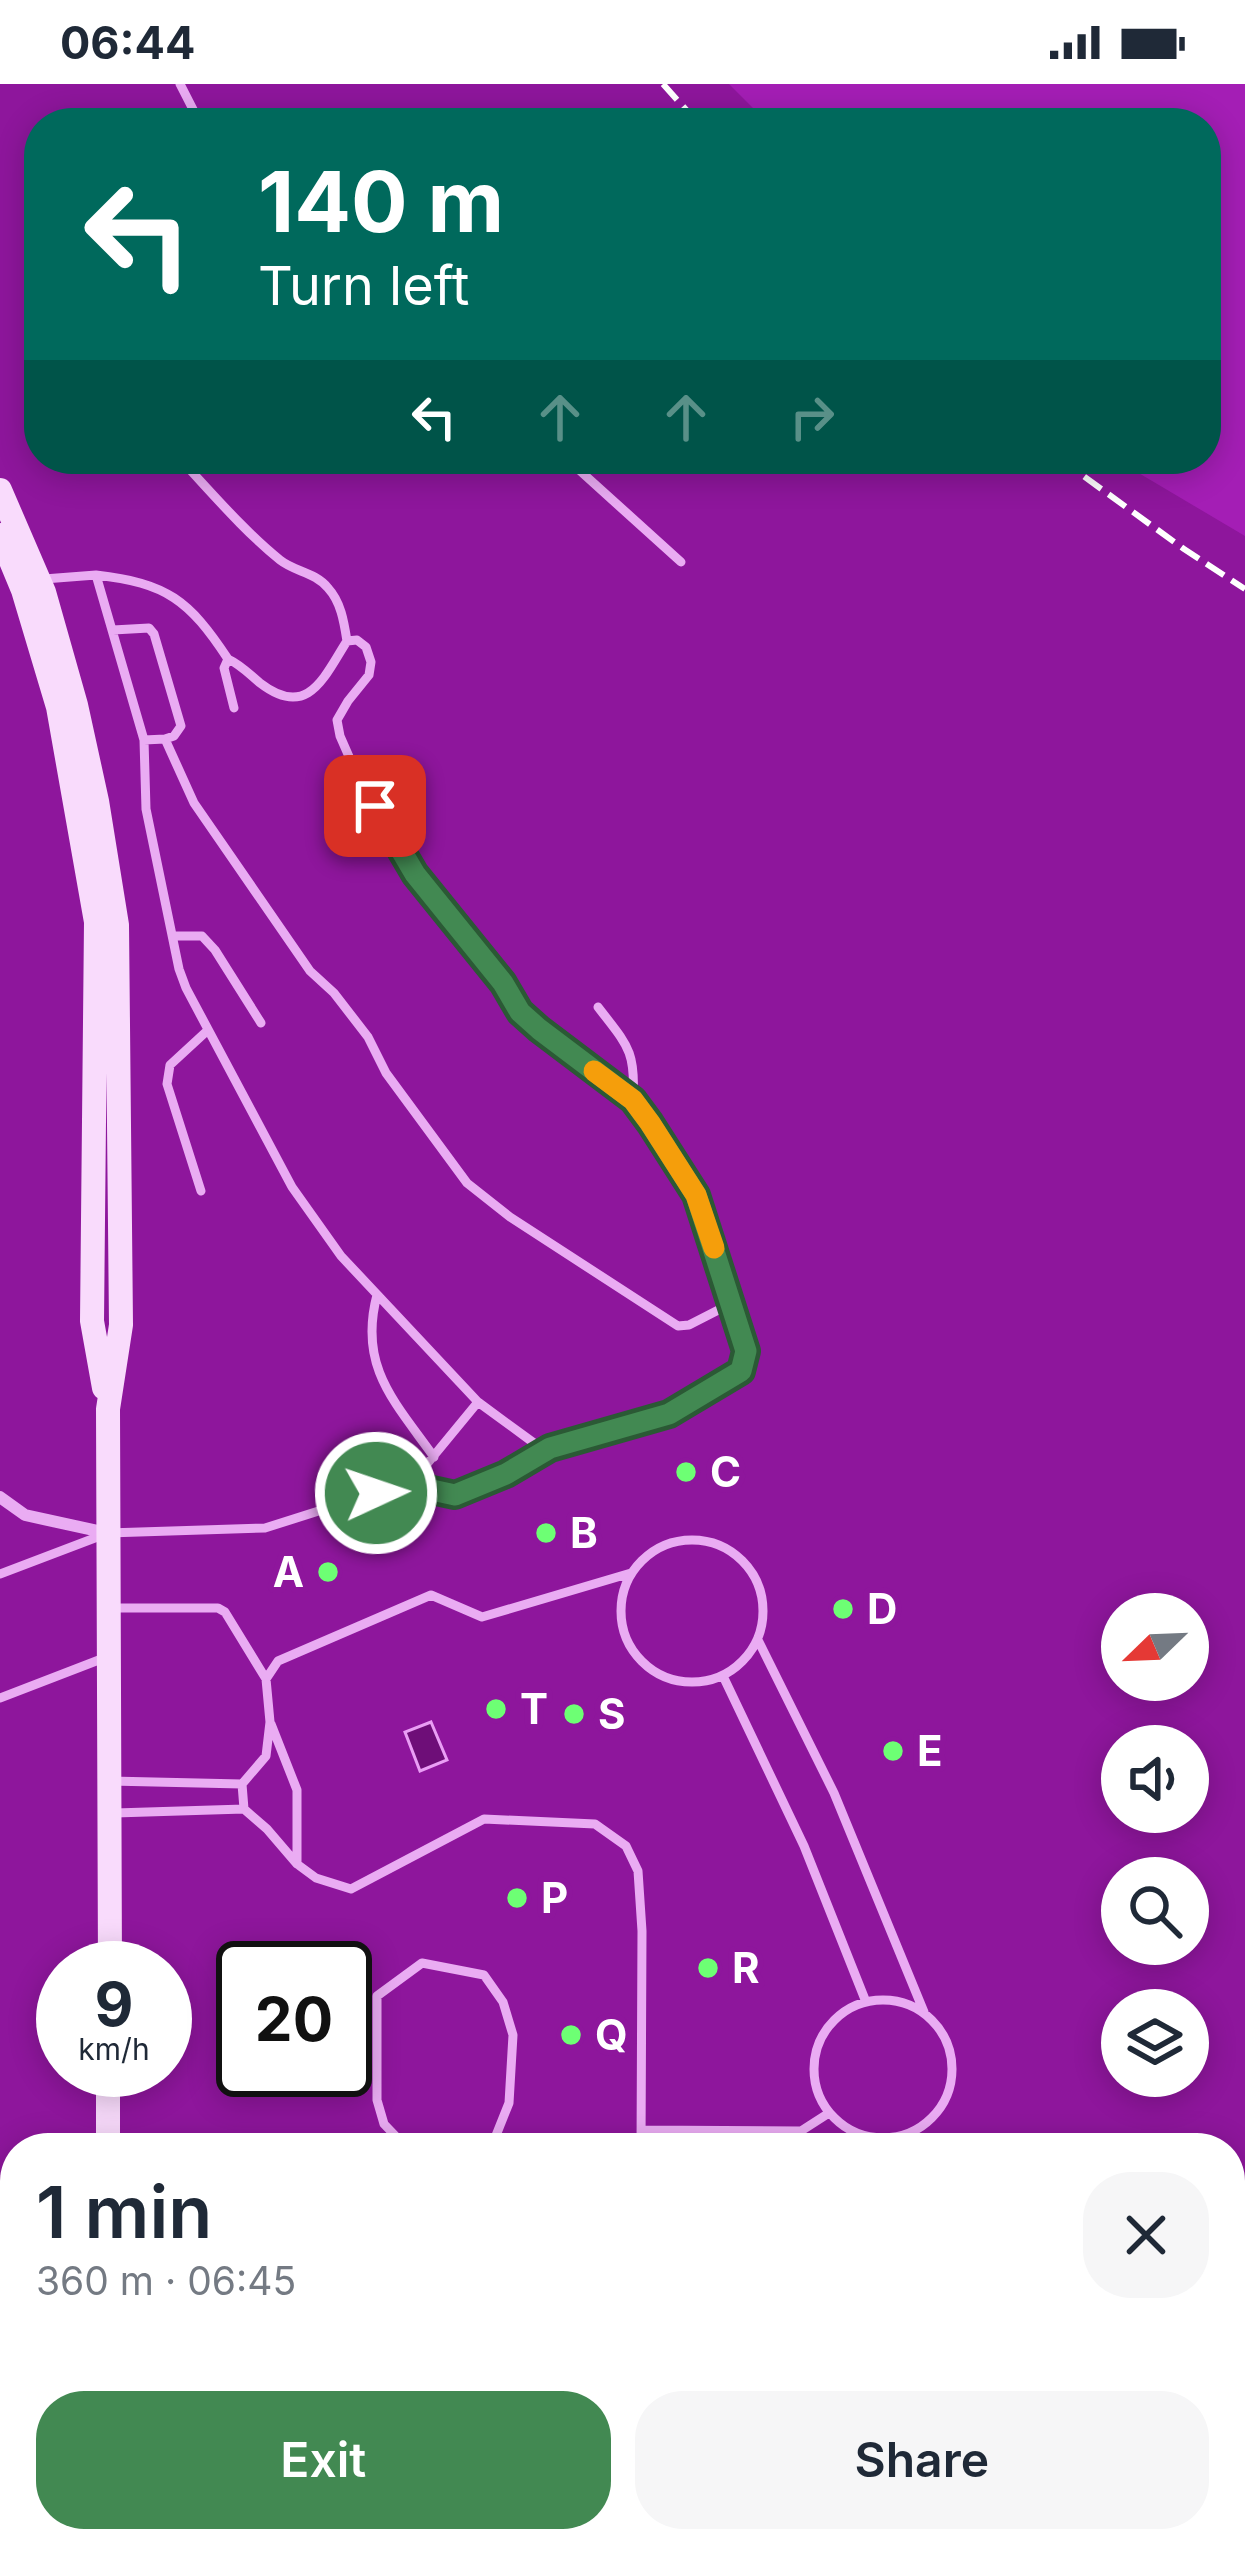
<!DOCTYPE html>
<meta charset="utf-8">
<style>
body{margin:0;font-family:Inter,sans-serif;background:#f6f6f7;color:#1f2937;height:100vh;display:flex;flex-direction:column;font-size:45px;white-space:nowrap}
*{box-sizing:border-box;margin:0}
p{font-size:39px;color:#747a83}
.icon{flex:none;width:66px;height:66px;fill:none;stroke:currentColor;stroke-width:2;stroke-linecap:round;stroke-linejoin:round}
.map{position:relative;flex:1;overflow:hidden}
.side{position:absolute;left:0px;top:2049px;width:1245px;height:420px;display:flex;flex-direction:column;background:#fff;border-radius:48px 48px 0 0;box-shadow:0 6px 30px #0003}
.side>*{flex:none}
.guide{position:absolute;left:24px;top:24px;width:1197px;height:366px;border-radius:48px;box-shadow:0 6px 30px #0003;background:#00695c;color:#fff;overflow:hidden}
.needle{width:78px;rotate:247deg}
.buttons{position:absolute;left:1101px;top:1509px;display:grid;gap:24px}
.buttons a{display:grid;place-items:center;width:108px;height:108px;border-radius:50%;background:#fff;box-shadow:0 6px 30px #0003;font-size:60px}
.speed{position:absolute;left:36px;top:1857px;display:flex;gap:24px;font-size:60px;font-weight:700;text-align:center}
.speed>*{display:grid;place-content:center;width:156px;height:156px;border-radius:50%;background:#fff;box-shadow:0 6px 30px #0003;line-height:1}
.speed small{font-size:30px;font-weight:400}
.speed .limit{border:6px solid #111;border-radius:18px;background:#fff;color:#111}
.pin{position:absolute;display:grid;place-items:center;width:102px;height:102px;color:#fff;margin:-51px;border-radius:24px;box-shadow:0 6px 18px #0006}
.me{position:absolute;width:132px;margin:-66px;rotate:87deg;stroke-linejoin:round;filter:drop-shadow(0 0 9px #0008)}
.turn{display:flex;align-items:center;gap:42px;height:252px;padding:0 36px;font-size:54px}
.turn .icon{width:156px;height:156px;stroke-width:2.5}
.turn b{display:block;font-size:84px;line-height:102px}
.lanes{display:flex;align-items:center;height:114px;padding:0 36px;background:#0003;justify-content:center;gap:60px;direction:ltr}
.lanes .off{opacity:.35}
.round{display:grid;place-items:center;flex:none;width:126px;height:126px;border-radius:48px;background:#f6f6f7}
.summary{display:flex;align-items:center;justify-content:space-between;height:204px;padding:0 36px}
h1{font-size:72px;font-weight:600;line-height:90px}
.action{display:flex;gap:24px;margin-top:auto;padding:24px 36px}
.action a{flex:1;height:138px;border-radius:48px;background:#428952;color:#fff;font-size:48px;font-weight:600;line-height:138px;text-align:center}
.action a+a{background:#f6f6f7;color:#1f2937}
.status{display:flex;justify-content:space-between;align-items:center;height:84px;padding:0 60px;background:#fff;direction:ltr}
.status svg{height:33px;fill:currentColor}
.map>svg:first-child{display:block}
.green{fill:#a41eb5}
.water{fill:#6e0e78;stroke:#ea9ef5;stroke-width:3}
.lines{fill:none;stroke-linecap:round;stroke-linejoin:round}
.lane{stroke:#eaacf3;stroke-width:9}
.street{stroke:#eaacf3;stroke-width:12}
.secondary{stroke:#f9dbfc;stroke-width:24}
.rail{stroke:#fff;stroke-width:6;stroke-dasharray:21 9;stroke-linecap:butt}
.route-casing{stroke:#2b5935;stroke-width:30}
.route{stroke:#428952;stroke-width:21}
.slow{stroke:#f59e0b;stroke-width:21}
.poi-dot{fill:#6dff74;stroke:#8e169c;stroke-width:4.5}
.labels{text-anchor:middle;stroke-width:12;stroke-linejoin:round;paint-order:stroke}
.poi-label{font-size:42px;font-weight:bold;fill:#fff;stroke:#8e169c;text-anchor:start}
</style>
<div class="status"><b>06:44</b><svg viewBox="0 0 49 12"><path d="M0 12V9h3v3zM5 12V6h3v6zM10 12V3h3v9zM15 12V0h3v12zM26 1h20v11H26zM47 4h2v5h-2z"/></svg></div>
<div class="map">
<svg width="1245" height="2469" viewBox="0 0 1245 2469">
<rect width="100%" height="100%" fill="#8e169c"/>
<path class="green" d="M729,0H1245V452L1115,375H1206V39H768Z
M1230,2241L1245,2253V2469H969L878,2454H1230Z"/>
<path class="water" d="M431,1638L447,1676L420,1687L405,1648Z"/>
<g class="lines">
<path class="lane" d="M180,0L200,39
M180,375C212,409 244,447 280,476C295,488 315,488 328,504C341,518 344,538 347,557
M567,375L681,478
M96,491C167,499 189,516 228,575
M113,546L149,544L154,550L181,642L174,652L165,655
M234,624L224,584L228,575C241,581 249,590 260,599C308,636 324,593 347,557L357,556L366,563L371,578L369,591L348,617L337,636L340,652L354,684L415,790L503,899L520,928L539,945L633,1016L650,1039L696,1111L743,1253L746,1267L741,1287L669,1330L550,1364L538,1362L478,1318
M144,656L165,655L194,719L310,887L334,909L368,953L386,989L467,1099L510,1133L678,1242L689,1241L732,1219
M173,852H202L215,866L261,939
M598,923C627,961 636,966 633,1016
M201,1107L167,1000L170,981L208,946
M377,1211C358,1283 395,1318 434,1373
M413,1397C425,1403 438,1409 451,1410C476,1411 527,1378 550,1364
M621 1527a71 71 0 1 1 142 0a71 71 0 1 1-142 0Z
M631,1489L482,1533L431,1511L278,1577L266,1595L270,1638L266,1672L242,1700L244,1725L267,1745L297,1780L316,1794L351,1805L484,1735L595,1740L626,1762L638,1787L642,1847L641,2064
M0,1490L108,1449L265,1444L413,1397L478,1318L341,1172L292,1103L186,904L179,885L146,725L144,656L96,491L44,495
M114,1524H218L225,1528L266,1595
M758,1556L834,1709L924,1928
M723,1592L804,1762L866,1918
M0,1614L104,1574
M271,1640L297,1706V1780
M110,1697L242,1700
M115,1729L244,1725
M814 1985a69 69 0 1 1 138 0a69 69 0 1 1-138 0Z
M641,2046L801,2047L829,2029
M407,2064L384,2040L377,2016V1912L422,1879L484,1891L503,1918L513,1951L509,2019L491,2064"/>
<path class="street" d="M0,1413L25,1431L107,1449"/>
<path class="secondary" d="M0,406L44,508L76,621L97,717L117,841L121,1241L108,1325L110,1884
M0,451L23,506L58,623L96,838L92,1237L104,1304
M108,2064V1986
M122,2454V2469
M760,2454L817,2469
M94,2469V2454"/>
<path class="rail" d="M663,0L698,39
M1060,375L1184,465L1245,505"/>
</g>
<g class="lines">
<defs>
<path id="route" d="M375,722L415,790L503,899L520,928L539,945L633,1016L650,1039L696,1111L746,1267L741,1287L669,1330L550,1364L506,1390L455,1411L432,1406L413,1397L376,1409"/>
</defs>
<use href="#route" class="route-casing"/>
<use href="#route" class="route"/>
<path class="slow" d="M594,987L633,1016L650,1039L696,1111L714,1164"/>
</g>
<g class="poi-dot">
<circle cx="686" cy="1388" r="12"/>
<circle cx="546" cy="1449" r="12"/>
<circle cx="328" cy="1488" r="12"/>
<circle cx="843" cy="1525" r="12"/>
<circle cx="496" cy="1625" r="12"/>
<circle cx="574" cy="1630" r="12"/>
<circle cx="893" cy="1667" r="12"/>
<circle cx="517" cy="1814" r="12"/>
<circle cx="708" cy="1884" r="12"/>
<circle cx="571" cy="1951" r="12"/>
</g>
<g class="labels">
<g class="poi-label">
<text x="710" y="1403">C</text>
<text x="570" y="1464">B</text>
<text x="304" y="1503" text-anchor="end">A</text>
<text x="867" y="1540">D</text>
<text x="520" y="1640">T</text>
<text x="598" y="1645">S</text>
<text x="917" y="1682">E</text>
<text x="541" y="1829">P</text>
<text x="732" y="1899">R</text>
<text x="595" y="1966">Q</text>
</g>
</g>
</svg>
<div class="buttons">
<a><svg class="needle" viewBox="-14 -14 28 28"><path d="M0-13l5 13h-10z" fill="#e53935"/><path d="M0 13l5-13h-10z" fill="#747a83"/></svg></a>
<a><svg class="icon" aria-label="sound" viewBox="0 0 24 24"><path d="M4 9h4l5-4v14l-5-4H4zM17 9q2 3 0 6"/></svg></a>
<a><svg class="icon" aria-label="search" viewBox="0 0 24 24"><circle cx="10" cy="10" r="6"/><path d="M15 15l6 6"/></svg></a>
<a><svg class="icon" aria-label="layers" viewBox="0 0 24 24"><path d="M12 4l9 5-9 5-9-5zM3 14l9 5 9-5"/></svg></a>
</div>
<div class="speed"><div>9<small>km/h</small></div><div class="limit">20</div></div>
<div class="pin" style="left:375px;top:722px;background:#d93025"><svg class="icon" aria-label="arrive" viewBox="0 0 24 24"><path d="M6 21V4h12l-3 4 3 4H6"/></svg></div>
<svg class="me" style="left:376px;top:1409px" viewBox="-20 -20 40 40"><circle r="17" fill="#428952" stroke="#fff" stroke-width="3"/><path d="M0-11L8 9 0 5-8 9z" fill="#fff"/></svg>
<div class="guide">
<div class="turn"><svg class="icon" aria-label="left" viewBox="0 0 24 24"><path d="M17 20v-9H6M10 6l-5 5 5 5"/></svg><div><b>140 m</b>Turn left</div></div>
<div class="lanes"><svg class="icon" aria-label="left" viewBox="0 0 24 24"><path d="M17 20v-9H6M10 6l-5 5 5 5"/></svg><svg class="icon off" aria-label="ahead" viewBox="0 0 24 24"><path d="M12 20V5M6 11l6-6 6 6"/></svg><svg class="icon off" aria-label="ahead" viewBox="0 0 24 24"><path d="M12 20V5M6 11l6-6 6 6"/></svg><svg class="icon off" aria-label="right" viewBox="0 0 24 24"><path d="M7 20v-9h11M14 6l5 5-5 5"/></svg></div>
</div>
<section class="side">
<div class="summary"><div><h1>1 min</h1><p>360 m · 06:45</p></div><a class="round"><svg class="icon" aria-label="close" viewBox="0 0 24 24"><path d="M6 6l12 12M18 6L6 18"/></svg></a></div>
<div class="action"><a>Exit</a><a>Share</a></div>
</section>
</div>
